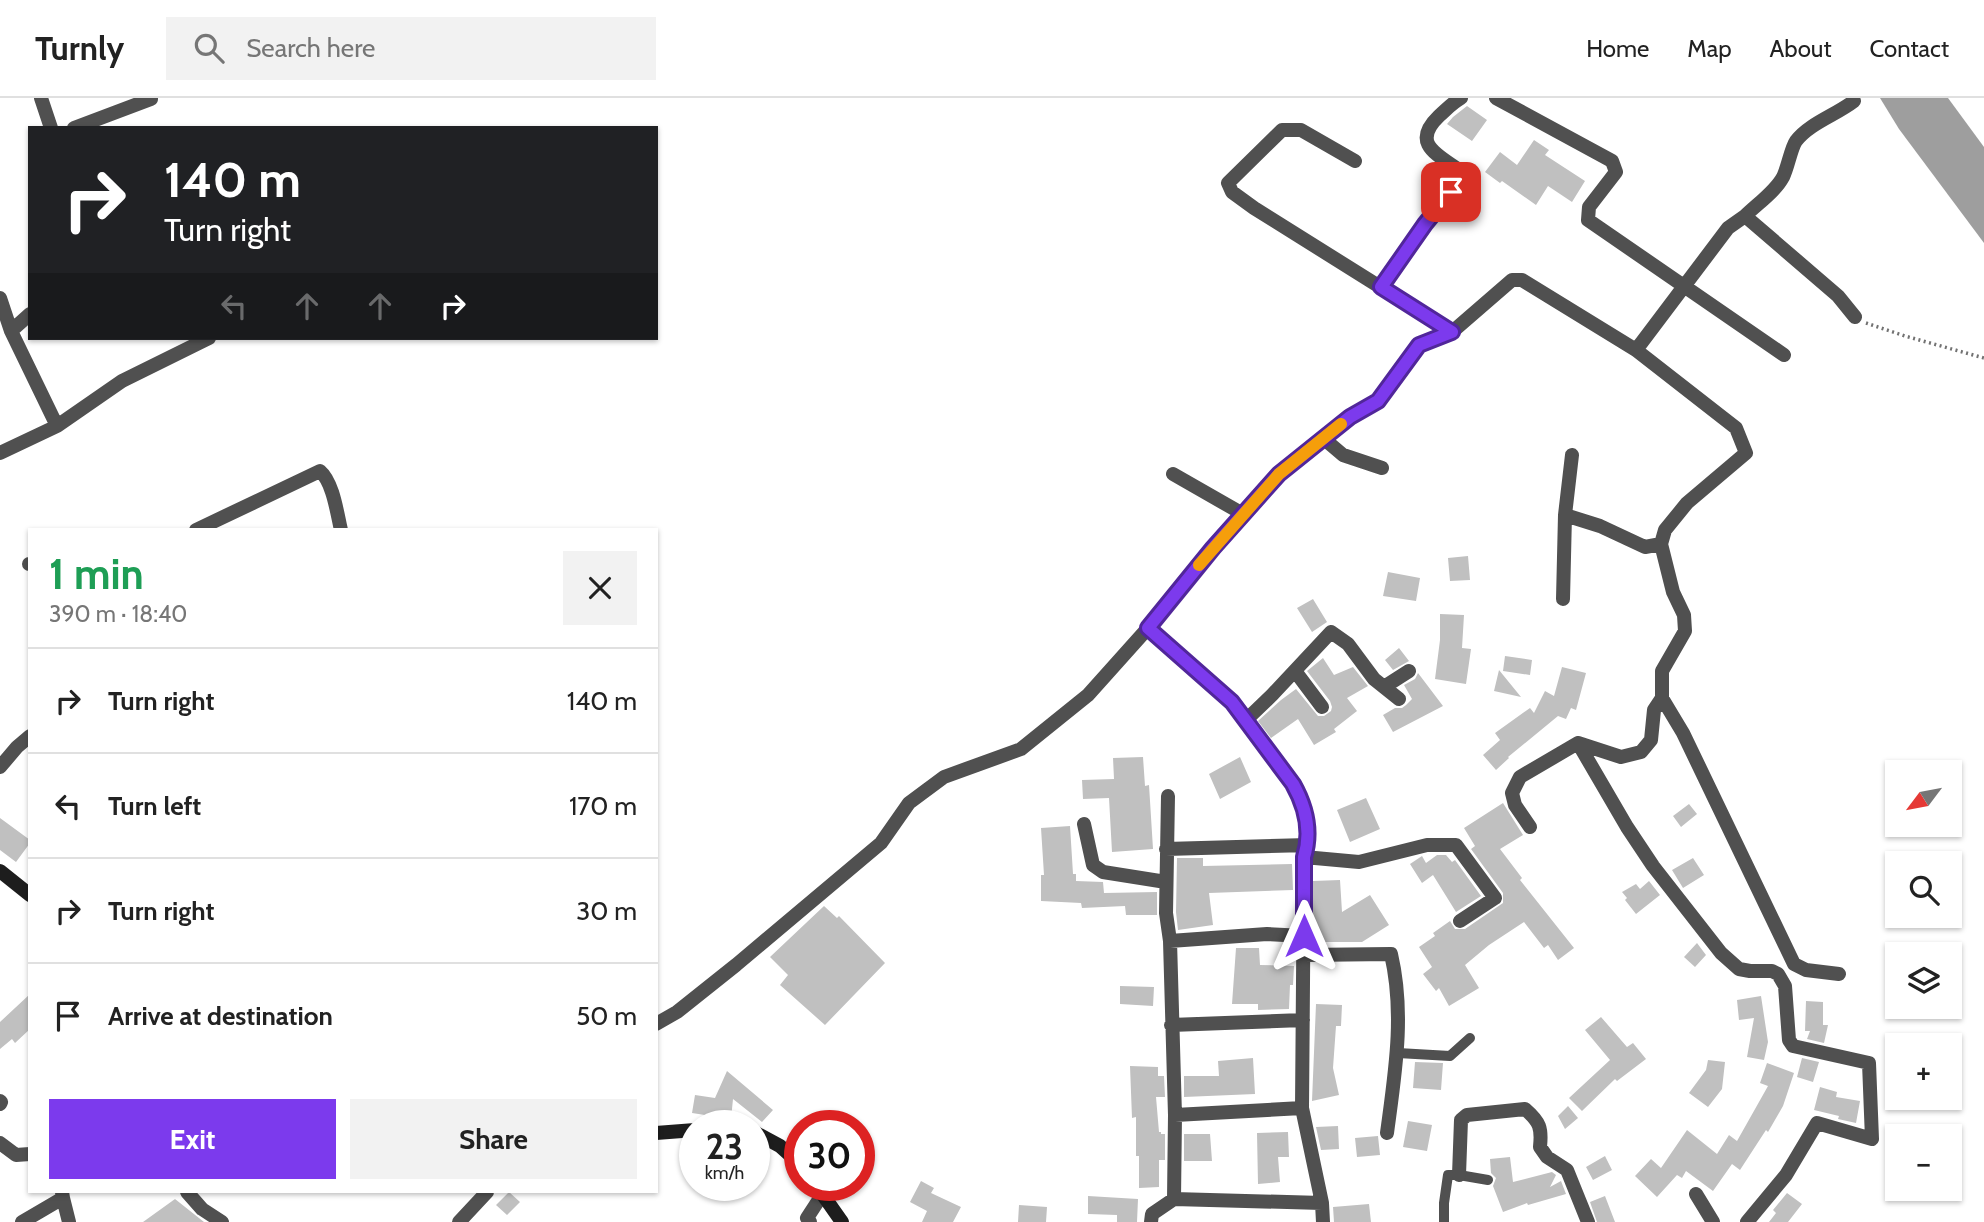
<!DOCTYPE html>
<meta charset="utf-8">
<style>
body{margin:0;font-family:Cabin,sans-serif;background:#f2f2f2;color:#222;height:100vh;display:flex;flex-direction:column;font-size:26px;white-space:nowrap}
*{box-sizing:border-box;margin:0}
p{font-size:23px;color:#767676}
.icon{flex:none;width:38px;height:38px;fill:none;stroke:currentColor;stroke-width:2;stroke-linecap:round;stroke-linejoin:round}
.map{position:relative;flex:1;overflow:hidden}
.side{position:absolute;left:28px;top:430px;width:630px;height:665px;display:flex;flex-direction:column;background:#fff;border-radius:0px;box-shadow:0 2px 5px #0004}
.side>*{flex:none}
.guide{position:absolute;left:28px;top:28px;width:630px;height:214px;border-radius:0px;box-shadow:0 2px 5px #0004;background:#202124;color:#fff;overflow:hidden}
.needle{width:46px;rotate:238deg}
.tools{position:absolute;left:1885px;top:662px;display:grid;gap:14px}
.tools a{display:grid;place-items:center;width:77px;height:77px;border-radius:0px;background:#fff;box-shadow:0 2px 5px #0004;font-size:35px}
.speed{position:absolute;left:679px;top:1012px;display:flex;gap:14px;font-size:35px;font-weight:700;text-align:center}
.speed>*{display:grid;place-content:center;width:91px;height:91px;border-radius:50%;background:#fff;box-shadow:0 2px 5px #0004;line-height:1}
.speed small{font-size:18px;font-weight:400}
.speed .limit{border:10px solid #d22;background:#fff;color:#111}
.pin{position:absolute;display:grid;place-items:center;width:60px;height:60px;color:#fff;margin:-30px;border-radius:14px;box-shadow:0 4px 10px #0006}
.me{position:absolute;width:77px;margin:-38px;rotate:0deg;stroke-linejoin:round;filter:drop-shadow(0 0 5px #0008)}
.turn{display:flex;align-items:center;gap:24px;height:147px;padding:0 21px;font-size:32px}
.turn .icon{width:91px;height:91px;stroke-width:2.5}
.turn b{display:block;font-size:49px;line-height:60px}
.lanes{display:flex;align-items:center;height:66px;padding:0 21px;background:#0003;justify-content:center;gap:35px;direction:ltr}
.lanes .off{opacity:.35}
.round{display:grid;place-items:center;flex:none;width:74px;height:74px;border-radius:0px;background:#f2f2f2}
.headline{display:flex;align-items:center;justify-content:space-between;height:119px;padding:0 21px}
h1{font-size:42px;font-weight:800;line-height:52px;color:#1e9e55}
.button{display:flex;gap:14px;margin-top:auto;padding:14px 21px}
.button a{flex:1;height:80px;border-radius:0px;background:#7c3aed;color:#fff;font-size:28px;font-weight:800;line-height:80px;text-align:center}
.button a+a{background:#f2f2f2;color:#222}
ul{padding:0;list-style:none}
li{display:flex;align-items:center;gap:21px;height:105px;padding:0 21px;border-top:2px solid #e0e0e0}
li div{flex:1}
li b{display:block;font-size:26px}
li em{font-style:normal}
header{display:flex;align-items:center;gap:42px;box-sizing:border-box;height:98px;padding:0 35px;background:#fff;border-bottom:2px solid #e0e0e0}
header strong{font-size:33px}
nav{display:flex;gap:38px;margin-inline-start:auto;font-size:24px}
.search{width:490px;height:63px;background:#f2f2f2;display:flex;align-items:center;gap:18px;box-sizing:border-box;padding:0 24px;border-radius:0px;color:#767676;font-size:26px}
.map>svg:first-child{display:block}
.water{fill:#9e9e9e}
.building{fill:#c0c0c0}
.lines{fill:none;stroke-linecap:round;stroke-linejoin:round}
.path{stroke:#727272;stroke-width:3.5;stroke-dasharray:2 3.5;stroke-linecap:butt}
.service{stroke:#505050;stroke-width:10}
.minor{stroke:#505050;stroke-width:14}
.tertiary{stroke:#505050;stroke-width:14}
.secondary{stroke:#1d1d1d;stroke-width:14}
.route-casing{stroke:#51269a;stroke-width:18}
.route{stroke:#7c3aed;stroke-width:12}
.slow{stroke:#f59e0b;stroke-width:12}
</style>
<header>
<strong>Turnly</strong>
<div class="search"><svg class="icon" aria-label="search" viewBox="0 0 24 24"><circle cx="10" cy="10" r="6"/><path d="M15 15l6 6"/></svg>Search here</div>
<nav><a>Home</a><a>Map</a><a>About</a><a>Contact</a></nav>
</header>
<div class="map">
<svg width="1984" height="1124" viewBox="0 0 1984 1124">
<rect width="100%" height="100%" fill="#fff"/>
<path class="water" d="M1880,0H1948L1984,49V145L1899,31Z"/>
<path class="building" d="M1467,8L1487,22L1472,43L1447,26L1453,19Z
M1534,42L1549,52L1545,57L1585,83L1572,104L1548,88L1536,107L1502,83L1500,85L1485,74L1500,54L1517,67Z
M1468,458L1470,482L1450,483L1448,460Z
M1388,474L1420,480L1416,503L1383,498Z
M1313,501L1327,524L1312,534L1297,510Z
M1440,516L1464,517L1462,550L1471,551L1466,586L1435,581L1440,542Z
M1399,550L1409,563L1393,572L1385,562Z
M1505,558L1532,562L1530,577L1503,573Z
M1323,560L1334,577L1353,569L1368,588L1347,600L1357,613L1334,631L1336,634L1314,647L1298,621L1271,640L1258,623L1281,602L1296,591L1318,618H1324L1331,613L1332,609L1330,603L1307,573Z
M1562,569L1586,575L1576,612L1571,610L1566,621L1558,618L1508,659L1509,660L1496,672L1483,657L1500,642L1495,635L1530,610L1534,615L1545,593L1554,598Z
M1499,572L1521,599L1494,593Z
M1418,575L1443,608L1393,634L1383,617L1395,610H1402L1406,607L1412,601L1404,587L1415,581Z
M1143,659L1145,688L1149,687L1153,751L1112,754L1109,700L1083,701L1082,682L1114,681L1113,660Z
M1240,659L1251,684L1220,701L1209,676Z
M1366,700L1380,731L1350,744L1337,712Z
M1503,705L1523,737L1500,751L1522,780L1520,782L1574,850L1558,862L1548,847L1544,850L1524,824L1489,847L1465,867L1479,890L1449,908L1439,890L1436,893L1423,876L1432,869L1419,849L1435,838L1433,835L1450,823L1455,831H1465L1503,805V795L1471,751L1475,748L1464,730Z
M1689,706L1697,716L1681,729L1673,718Z
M0,720L30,742V745L16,764L0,752Z
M1070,728L1073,776H1076V783L1103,784L1104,795L1157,794V817H1126L1125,808L1082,810L1081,805L1041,803V777H1044L1041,730Z
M1437,757H1446L1452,764L1455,762L1481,798L1456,814L1433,777L1422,785L1410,766L1422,758L1426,765Z
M1177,760H1203V768L1292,766L1293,792L1209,795L1213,827L1178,832L1176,814Z
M1693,760L1704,777L1683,790L1672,772Z
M1340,782L1342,814L1370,797L1389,827L1362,844H1313V783Z
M1649,783L1660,797L1636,816L1625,802L1627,800L1622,794L1636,786L1640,791Z
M824,808L837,820L839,818L885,865L825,927L780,887L788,877L770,859Z
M1697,845L1706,857L1695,869L1684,859Z
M1236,850H1259L1260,867L1294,868L1293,887H1290L1289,911L1258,912V906H1232Z
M1120,888L1154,889L1153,908L1120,906Z
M30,896V931L15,945L12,941L0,951V924Z
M1761,898L1768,944L1764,962L1747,959L1754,920L1739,922L1737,902Z
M1806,903L1823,904V927H1828L1824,945L1807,941L1810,933H1805Z
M1316,906L1342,907L1341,928H1336L1333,970L1339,997L1312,1003Z
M1601,919L1627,949L1633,945L1646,961L1617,983L1615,981L1582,1013L1569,1000L1610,962L1585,932Z
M1253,960L1255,996L1184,999V978H1219L1218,963Z
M1802,960L1819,964L1813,984L1797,979Z
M1708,962L1725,964L1722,991L1708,1009L1689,995L1706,972Z
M1415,964L1443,965L1441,992L1413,990Z
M1767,965L1794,975L1783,1008L1768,1034L1766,1032L1740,1072L1732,1066L1713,1093L1686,1073L1682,1080L1677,1077L1657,1099L1635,1078L1651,1061L1661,1070L1687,1032L1717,1056L1729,1037L1737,1043L1768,988L1760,985Z
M1130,968L1158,969V978H1164L1165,999H1156L1159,1034H1161V1036H1165V1062H1159V1089L1139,1090V1058H1136V1019L1132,1020Z
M727,973L773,1012L762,1024L733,1001L731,1021L692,1015L695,997L715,1000Z
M1820,989L1837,994L1836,999L1860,1003L1856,1025L1838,1021L1839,1018L1814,1012Z
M1568,1008L1578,1020L1565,1031L1558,1018Z
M1408,1023L1432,1027L1427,1053L1403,1049Z
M1338,1028L1339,1051L1321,1052L1316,1029Z
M1288,1034L1289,1059H1278L1280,1084L1258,1086L1257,1035Z
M1184,1036H1210L1212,1063H1184Z
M1378,1038L1380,1057L1357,1059L1355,1040Z
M1605,1058L1612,1072L1593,1082L1586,1069Z
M1510,1059L1513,1084L1552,1074L1556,1077L1550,1089L1561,1083L1566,1096L1528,1107L1527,1105L1503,1114L1493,1088L1496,1080L1491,1075L1490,1061Z
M921,1083L934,1090L931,1095L961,1109L953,1124H922L927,1113L910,1104Z
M509,1094L520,1104L507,1117L496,1107Z
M1787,1095L1802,1106L1788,1124H1769L1776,1115L1773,1112Z
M1088,1098L1138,1101L1137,1124H1117V1117L1088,1116Z
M1605,1098L1615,1124H1597L1590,1104Z
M175,1101L204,1124H143Z
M1369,1106L1371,1124H1334L1333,1109Z
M1019,1107L1047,1109L1046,1124H1018Z"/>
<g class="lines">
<path class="path" d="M1866,225L1905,238L1984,260"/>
<path class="service" d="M1398,955L1450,958L1470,940
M1444,1124V1105L1448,1077H1459L1488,1082"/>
<path class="minor" d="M41,0L51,30
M1496,0L1612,63L1616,74L1589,109L1588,122L1784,257
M74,30L151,1
M1355,63L1301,32H1282L1228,85L1232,94L1254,110L1452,234
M1745,118C1757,106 1775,94 1783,79C1788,69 1791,50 1796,43C1810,25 1836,17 1854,3
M1381,189L1425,126L1460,82L1459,72C1436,56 1411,45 1439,18C1446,12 1452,5 1461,0
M0,200L11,233L57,328
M11,233L30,216
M1636,252L1728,130L1745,118L1838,198L1855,219
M1323,340L1343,357L1382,370
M0,355L57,328L122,283L209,240
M1173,376L1243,416
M1565,417L1600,428L1645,449L1661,446
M196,432L320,373C333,384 337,415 341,432
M29,466H30
M1563,501L1565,417L1572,357
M1148,530L1232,604L1293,686L1303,706L1307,722L1308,747L1304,759L1302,1010L1322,1105L1323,1124
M1295,573L1322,609
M1384,589L1409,573
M1245,623L1272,597L1331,534L1348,546L1374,581L1399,601
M0,669L17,649L30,638
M1168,698L1166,815L1170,843L1175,1017L1174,1101
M1084,726L1093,767L1103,774L1166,784
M1530,729L1515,707L1512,695L1520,679L1578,645
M1166,751L1308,747
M1304,759L1359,764L1427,747H1456L1495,800L1460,823
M1170,843L1267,836L1304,838
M1304,857L1391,856C1405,916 1395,975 1387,1035
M656,926L677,914L736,867L881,745L909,705L944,679L1021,651L1088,597L1148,530L1213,450L1279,376L1350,319L1378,303L1419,247L1452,234L1512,182H1522L1636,252L1736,330L1746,355L1687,405L1665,432L1661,446L1673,494L1684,517L1685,533L1662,573V600
M1171,927L1303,922
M0,1003L1,1004L0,1006
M1175,1017L1302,1010
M0,1045L16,1057L30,1056
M1459,1077L1461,1022L1467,1017L1525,1011C1540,1024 1542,1030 1540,1049L1547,1059L1567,1072L1588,1124
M187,1094L202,1111L222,1124
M1696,1096L1713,1124
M63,1100L69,1124
M22,1124L63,1100L62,1094
M459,1124L487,1094
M1151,1124L1152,1116L1174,1101L1322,1105
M1747,1124L1786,1077L1817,1025L1872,1041L1869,965L1793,948L1789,942L1785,888L1778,876L1772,873H1750L1739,871L1721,855L1653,768L1627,729L1578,645L1621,659L1641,654L1651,642L1654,612L1662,600L1683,635L1794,866L1806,872L1839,876"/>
<path class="tertiary" d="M810,1124L807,1120L822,1097"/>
<path class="secondary" d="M0,773L30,797
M754,1034L780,1048L800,1066
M656,1035L695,1032
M816,1087L842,1124"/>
</g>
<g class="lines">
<defs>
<path id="route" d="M1304,838V759C1312,733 1306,709 1293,686L1232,604L1148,530L1213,450L1279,376L1350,319L1378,303L1419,247L1452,234L1381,189L1425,126L1451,94"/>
</defs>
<use href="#route" class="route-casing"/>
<use href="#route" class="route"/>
<path class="slow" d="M1199,467L1279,376L1341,326"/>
</g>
</svg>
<div class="tools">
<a><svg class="needle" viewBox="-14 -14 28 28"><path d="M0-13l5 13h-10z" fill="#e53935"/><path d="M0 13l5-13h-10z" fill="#767676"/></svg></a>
<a><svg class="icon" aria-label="search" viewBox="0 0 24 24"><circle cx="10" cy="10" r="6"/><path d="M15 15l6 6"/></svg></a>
<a><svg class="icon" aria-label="layers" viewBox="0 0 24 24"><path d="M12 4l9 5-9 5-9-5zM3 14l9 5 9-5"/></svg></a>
<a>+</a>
<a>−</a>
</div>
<div class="speed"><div>23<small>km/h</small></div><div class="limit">30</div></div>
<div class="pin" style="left:1451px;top:94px;background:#d93025"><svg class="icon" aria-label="arrive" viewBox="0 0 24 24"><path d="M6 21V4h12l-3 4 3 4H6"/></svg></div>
<svg class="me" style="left:1304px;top:838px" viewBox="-20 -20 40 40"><path d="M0-17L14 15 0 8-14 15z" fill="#7c3aed" stroke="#fff" stroke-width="4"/></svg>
<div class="guide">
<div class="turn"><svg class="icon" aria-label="right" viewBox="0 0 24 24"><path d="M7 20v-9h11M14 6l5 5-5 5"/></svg><div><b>140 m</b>Turn right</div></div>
<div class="lanes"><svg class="icon off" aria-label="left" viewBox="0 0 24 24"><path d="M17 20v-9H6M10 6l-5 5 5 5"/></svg><svg class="icon off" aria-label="ahead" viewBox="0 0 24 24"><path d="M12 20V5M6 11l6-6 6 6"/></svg><svg class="icon off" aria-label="ahead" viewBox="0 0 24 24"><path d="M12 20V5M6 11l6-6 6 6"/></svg><svg class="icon" aria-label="right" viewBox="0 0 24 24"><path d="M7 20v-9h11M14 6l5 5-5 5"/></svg></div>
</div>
<section class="side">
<div class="headline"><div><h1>1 min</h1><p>390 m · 18:40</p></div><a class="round"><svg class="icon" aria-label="close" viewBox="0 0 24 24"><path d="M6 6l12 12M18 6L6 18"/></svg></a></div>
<ul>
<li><svg class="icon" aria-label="right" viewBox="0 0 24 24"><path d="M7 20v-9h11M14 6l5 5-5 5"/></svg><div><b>Turn right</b></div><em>140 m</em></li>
<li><svg class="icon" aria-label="left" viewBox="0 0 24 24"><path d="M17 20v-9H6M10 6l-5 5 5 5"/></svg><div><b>Turn left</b></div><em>170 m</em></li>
<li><svg class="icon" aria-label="right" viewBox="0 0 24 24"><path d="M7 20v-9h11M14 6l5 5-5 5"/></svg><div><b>Turn right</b></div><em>30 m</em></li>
<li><svg class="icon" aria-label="arrive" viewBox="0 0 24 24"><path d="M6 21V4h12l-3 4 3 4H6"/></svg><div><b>Arrive at destination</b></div><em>50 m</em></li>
</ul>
<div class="button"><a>Exit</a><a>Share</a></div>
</section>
</div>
